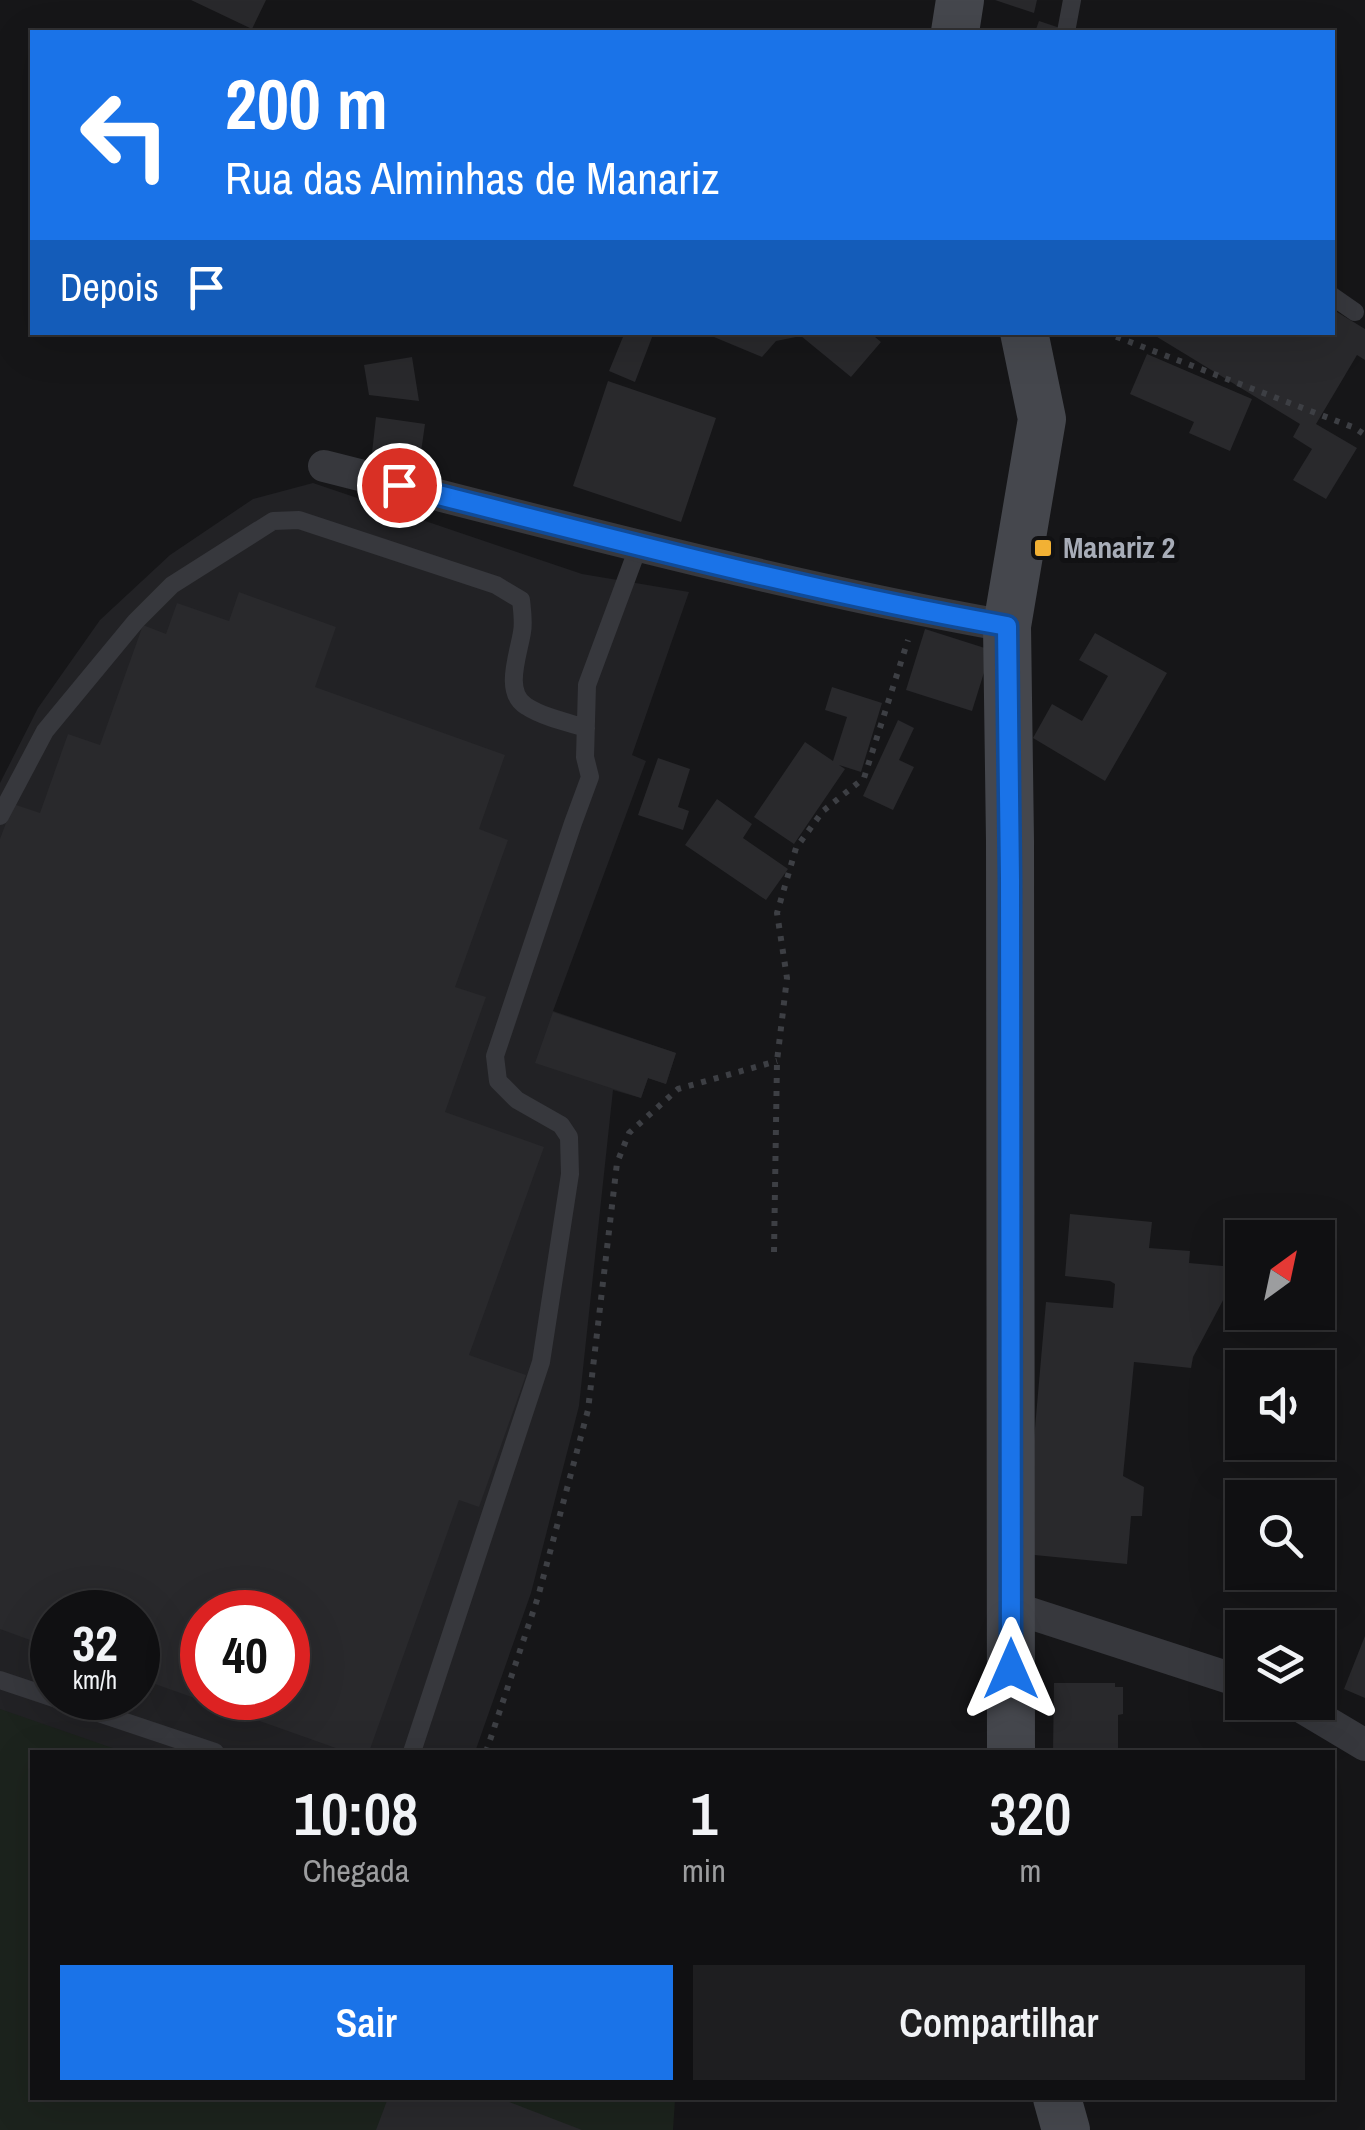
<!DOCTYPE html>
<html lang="pt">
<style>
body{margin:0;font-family:"Archivo Narrow",sans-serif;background:#1e1e20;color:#f1f3f6;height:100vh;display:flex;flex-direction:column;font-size:38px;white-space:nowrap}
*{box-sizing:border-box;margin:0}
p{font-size:32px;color:#9c9d9f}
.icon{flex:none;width:55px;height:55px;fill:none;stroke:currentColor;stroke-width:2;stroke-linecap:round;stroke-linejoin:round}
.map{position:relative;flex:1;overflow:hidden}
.sheet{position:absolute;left:30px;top:1750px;width:1305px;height:350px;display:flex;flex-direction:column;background:#101012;border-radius:0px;box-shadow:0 10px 40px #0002,0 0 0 2px #303032}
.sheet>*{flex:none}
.top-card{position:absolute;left:30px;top:30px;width:1305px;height:305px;border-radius:0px;box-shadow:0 10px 40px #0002,0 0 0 2px #303032;background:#1a73e8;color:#fff;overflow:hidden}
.needle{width:65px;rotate:33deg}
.fabs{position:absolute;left:1225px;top:1220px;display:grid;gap:20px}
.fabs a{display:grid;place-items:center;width:110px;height:110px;border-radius:0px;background:#101012;box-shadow:0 10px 40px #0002,0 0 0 2px #303032;font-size:50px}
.speed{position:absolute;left:30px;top:1590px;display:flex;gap:20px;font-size:50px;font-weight:700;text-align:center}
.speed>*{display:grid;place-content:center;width:130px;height:130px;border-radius:50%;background:#101012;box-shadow:0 10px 40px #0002,0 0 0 2px #303032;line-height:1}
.speed small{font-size:25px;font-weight:400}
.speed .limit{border:15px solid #d22;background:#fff;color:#111}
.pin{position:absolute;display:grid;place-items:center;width:85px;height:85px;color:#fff;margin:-42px;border:5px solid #fff;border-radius:50%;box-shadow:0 2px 10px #0007}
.me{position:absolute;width:110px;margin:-55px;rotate:0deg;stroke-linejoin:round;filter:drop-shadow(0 0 8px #0008)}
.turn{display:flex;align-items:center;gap:35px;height:210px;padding:0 30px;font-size:45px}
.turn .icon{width:130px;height:130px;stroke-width:2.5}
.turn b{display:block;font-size:70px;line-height:85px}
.then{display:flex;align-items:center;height:95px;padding:0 30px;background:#0003;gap:20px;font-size:38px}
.eta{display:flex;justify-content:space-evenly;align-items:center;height:170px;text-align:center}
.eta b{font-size:60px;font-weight:600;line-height:70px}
.primary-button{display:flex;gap:20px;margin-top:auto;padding:20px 30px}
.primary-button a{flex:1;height:115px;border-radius:0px;background:#1a73e8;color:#fff;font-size:40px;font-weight:600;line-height:115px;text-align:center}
.primary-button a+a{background:#1e1e20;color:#f1f3f6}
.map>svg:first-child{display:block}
.built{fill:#222225;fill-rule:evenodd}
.green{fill:#1c231d}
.building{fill:#29292c;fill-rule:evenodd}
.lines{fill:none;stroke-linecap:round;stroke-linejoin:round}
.path{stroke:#3d3f44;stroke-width:6;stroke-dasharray:5 8;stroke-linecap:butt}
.lane{stroke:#37383d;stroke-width:18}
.street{stroke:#37383d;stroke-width:32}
.secondary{stroke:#45474d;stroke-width:48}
.route-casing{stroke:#114b97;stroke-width:25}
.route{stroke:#1a73e8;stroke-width:18}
.poi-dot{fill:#f2b134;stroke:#111113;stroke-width:4}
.labels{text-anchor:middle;stroke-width:10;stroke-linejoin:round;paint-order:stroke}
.poi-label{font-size:30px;font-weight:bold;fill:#a8adb8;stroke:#111113;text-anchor:start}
</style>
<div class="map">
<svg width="1365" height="2130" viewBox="0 0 1365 2130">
<rect width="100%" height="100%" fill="#161618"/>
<path class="built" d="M313,483L582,574L689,592L632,755L646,761L553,1011L676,1053L666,1084L648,1078L641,1098L613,1090L579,1406L531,1593L475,1752H32V2098L0,2130V783L38,708L100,620L170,555L253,499ZM52,1612H138V1698H52ZM202,1612H288V1698H202Z"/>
<path class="green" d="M0,1709L124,1752H32V2098H670L675,2100L673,2130H0Z"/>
<path class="building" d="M191,0H266L252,29Z
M995,0H1037L1034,13Z
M1039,21L1063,29L1062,32H1035Z
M1332,309L1365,329V360L1357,355L1316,424L1357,448L1326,499L1293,480L1312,449L1293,437L1300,424L1149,332H1332Z
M625,332H654L635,382L609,371Z
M702,332H869L881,342L851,377L801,336L776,341L762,357Z
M1147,354L1252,399L1230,451L1189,433L1194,422L1130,394Z
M412,357L419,401L369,395L364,365Z
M608,381L716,418L681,522L573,486Z
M376,417L425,424L420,459L372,453Z
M239,592L336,627L315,687L505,755L479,829L508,840L455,987L486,997L445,1112L544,1147L469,1355L526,1375L479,1507L459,1500L369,1752H347L138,1678V1612H52V1648L0,1629V839L13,804L40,813L68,734L100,745L143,625L166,634L177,603L229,621ZM202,1612H288V1698H202Z
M925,629L991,650L972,711L906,690Z
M1095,633L1167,673L1105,781L1033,738L1052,704L1082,721L1108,676L1079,660Z
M832,687L882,703L861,772L839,765L845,769L794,844L754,817L805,742L833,761L847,717L825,710Z
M898,720L914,728L899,760L914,767L893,810L863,796Z
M658,758L690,769L678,807L689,811L683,830L638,815Z
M717,799L752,824L743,838L788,869L766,900L685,845Z
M553,1012L676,1053L666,1084L648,1078L641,1098L535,1063Z
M1070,1214L1152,1222L1149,1248L1190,1251L1189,1263L1234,1267L1239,1270L1193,1357L1191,1368L1134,1362L1123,1476L1144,1487L1142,1516H1131L1127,1564L1024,1554L1046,1302L1113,1308L1115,1284L1110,1281L1065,1276Z
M1365,1636V1698L1344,1689Z
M1054,1683H1115V1687H1123V1714L1118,1715V1752H1053Z
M388,2098H499L582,2130H376Z"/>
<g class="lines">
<path class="path" d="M1104,332L1355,428L1365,435
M774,1252L777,1061L787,978L777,913L796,848L823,811L864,778L908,640
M486,1752L538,1597L588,1410L617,1163L629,1133L678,1089L777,1061"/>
<path class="lane" d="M1066,32L1072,0
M1332,296L1355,312
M0,816L45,731L136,621L172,585L273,521L299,520L496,585L521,600C522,610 524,622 522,632C519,653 503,692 526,706C543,717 566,722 586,728
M0,1680L215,1752
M412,1752L541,1362L570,1174L569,1137L561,1125L517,1100L498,1081L495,1056L573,823L590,777L585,757L587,685L639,545"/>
<path class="street" d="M324,466C550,523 777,585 1007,626
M1011,1607L1242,1682
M1293,1702L1365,1745"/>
<path class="secondary" d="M955,32L960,0
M1011,1752L1010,841L1007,626L1042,419L1024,332
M1057,2098L1066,2130"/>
</g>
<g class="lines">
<defs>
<path id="route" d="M399,485C601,536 802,590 1007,626L1010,879L1011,1669"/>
</defs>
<use href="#route" class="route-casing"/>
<use href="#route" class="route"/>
</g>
<rect class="poi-dot" x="1033" y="538" width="20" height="20" rx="5"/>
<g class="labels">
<g class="poi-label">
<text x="1063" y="558">Manariz 2</text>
</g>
</g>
</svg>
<div class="fabs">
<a><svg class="needle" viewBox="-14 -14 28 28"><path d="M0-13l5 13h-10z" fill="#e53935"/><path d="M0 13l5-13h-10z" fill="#9c9d9f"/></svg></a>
<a><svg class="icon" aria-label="sound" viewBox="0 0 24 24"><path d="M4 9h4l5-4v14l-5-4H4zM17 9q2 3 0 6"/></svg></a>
<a><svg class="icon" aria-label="search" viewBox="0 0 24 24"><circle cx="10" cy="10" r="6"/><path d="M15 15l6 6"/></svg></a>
<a><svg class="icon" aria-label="layers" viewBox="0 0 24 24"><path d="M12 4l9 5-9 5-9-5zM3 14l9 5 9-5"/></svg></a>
</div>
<div class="speed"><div>32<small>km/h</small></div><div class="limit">40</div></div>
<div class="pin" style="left:399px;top:485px;background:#d93025"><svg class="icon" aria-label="arrive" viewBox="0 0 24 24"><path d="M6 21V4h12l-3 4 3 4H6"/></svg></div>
<svg class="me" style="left:1011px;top:1669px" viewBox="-20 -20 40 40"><path d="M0-17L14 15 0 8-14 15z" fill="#1a73e8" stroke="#fff" stroke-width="4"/></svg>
<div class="top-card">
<div class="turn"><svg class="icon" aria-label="left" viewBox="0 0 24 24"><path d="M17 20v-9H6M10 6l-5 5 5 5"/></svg><div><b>200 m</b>Rua das Alminhas de Manariz</div></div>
<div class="then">Depois<svg class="icon" aria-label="arrive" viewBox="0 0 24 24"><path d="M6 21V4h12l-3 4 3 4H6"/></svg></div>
</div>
<section class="sheet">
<div class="eta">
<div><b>10:08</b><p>Chegada</p></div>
<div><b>1</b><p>min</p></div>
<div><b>320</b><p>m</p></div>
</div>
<div class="primary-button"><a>Sair</a><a>Compartilhar</a></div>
</section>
</div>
